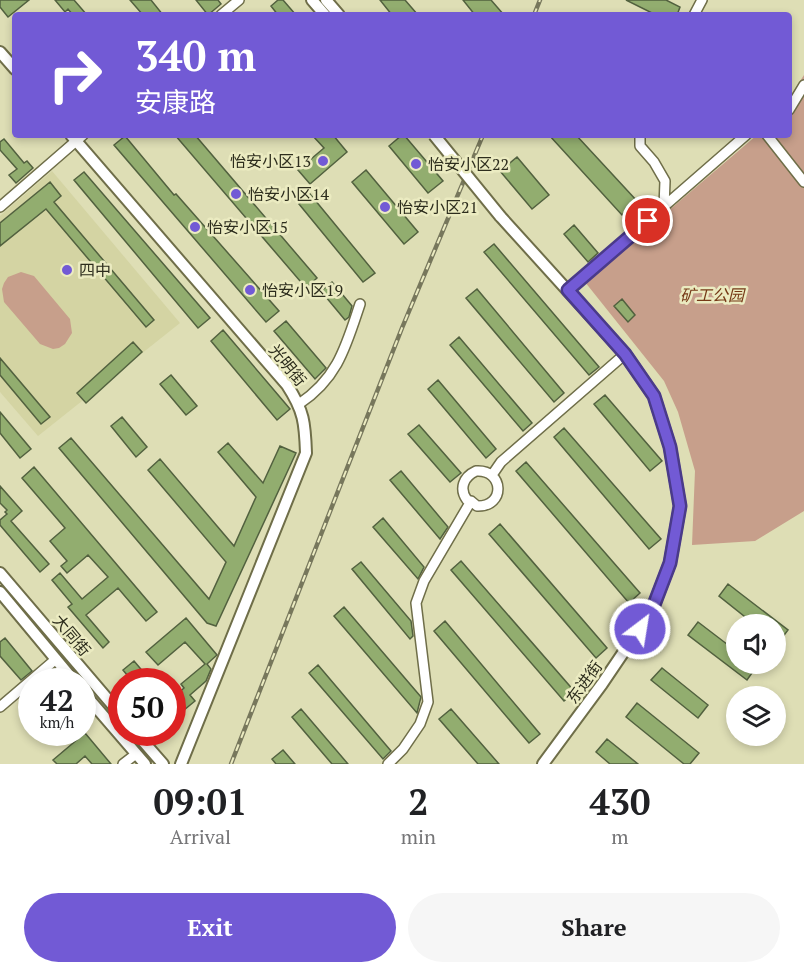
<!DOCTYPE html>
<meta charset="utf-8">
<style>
body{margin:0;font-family:"PT Serif","Noto Sans SC",serif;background:#f6f6f6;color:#202124;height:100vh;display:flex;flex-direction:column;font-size:22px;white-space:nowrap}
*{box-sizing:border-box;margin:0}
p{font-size:20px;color:#757577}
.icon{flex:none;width:33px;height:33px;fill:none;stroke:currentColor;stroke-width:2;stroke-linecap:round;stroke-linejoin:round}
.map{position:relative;height:764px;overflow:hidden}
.details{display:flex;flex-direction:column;background:#fff;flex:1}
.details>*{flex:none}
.hud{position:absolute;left:12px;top:12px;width:780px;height:126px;border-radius:6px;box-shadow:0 3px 9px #0003;background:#725ad5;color:#fff;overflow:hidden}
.tools{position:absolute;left:726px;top:614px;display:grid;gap:12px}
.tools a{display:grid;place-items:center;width:60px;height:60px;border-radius:50%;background:#fff;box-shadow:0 3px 9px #0003;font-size:30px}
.speed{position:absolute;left:18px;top:668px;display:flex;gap:12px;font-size:30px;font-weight:700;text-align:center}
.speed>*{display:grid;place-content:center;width:78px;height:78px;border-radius:50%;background:#fff;box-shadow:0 3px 9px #0003;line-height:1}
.speed small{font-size:15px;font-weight:400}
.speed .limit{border:9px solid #d22;background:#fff;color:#111}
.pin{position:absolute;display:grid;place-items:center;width:51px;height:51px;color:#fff;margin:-26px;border:3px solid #fff;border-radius:50%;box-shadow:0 2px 6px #0007}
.me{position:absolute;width:66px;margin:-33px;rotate:31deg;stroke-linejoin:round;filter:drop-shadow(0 0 4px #0008)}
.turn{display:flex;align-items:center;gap:21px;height:126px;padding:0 24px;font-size:27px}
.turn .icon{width:78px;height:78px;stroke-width:2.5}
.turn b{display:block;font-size:42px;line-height:51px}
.eta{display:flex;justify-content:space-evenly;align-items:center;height:102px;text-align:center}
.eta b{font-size:36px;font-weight:700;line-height:42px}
.action{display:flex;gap:12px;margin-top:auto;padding:12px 24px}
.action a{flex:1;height:69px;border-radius:36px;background:#725ad5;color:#fff;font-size:24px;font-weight:700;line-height:69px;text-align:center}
.action a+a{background:#f6f6f6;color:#202124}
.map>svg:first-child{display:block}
.built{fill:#d4d4a3}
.green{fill:#c79f8b}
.building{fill:#92ad6f;stroke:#52613f;stroke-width:1.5}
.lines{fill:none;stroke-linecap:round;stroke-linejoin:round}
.minor-casing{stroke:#6f6e49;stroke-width:12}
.major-casing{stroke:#6f6e49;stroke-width:14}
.minor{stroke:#fff;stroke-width:9}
.major{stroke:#fff;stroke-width:10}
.rail-casing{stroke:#77775c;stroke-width:4.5}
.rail{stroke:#ebebc1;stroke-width:2;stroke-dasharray:7;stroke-linecap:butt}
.major-bridge-casing{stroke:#6f6e49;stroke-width:14;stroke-linecap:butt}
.major-bridge{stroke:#fff;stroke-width:10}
.route-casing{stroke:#4a3a8a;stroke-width:15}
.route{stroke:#725ad5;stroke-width:10}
.poi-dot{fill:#725ad5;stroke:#ebebc1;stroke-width:2}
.labels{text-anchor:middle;stroke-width:5;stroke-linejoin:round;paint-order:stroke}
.poi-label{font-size:16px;fill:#2d2d1d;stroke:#ebebc1;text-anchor:start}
.park-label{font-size:16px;font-style:italic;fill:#763a17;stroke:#ebebc1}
.street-label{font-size:16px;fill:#2d2d1d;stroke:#ebebc1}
</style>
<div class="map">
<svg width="804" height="764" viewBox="0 0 804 764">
<rect width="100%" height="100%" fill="#dedeb5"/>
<path class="built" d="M52,171L180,323L38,436L0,392V216Z"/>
<path class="green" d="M804,75V511L755,541L692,545L695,471L678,412L664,381L585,282L757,135H789V98Z
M21,272L34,276L70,319L72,333L65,344L59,348L53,349L40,344L4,302L2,289L4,283L8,277Z"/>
<path class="building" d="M0,0H29L8,17L0,7Z
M55,0H74L87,15H73L68,9L65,12Z
M130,0H151L163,15H143Z
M196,0H218L221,4L208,15Z
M278,0H283L296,15H278L271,6Z
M380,0H405L418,15H392Z
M463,0H491L504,15H475Z
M626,0H666L680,7L677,15H656Z
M175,135H195L317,278L306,288Z
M312,135H333L347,152L310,184L298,170L324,148Z
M402,135H404L443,181L428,193L389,146Z
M549,135H576L637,201L622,215Z
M125,136L174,195L176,194L279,311L266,322L114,145Z
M4,139L24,163L27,161L33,168L16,183L9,175L17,169L0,150V142Z
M517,157L549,195L532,209L500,171Z
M366,170L418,232L404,244L352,182Z
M84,172L210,318L198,328L74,180Z
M50,182L61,196L54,202L154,320L146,327L46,209L0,246V223Z
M310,194L375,273L363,282L299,204Z
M574,225L598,253L588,262L564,234Z
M494,244L599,367L589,375L484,252Z
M332,282L352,306L349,317L345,320L321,291Z
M477,289L564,393L554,402L466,298Z
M622,299L635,315L628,322L614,306Z
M286,321L326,368L315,379L274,331Z
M223,330L290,409L277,420L211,341Z
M459,337L532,423L523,431L450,345Z
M133,342L142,352L86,403L77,393Z
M0,358L50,417L41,424L0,375Z
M171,375L197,406L186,415L160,384Z
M438,380L496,449L486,458L428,389Z
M605,395L662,461L650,471L594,404Z
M0,412L31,449L20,458L0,433Z
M122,417L147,447L136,457L111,426Z
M419,425L461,473L450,482L408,434Z
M564,428L661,539L649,549L554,437Z
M71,438L209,599L226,562L148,470L160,459L234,546L256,497L218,452L228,443L263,483L280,446L296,453L216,626L207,623L59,448Z
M526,462L640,593L629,603L516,471Z
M34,467L157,612L146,621L118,588L86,615L109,642L103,648L68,607L72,604L52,580L60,573L82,599L108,577L88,555L67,573L61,566L67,561L50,541L65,528L22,478Z
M401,471L448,527L440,539L390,480Z
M0,486L22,511L11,521L49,564L40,572L0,525V520L7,514L5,512L7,510L0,503Z
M383,518L424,567L418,579L373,527Z
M500,524L607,648L596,658L489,534Z
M461,561L575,692L564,701L451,570Z
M361,562L411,621L413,636L410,639L352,569Z
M728,584L788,630L776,646V624H754L719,596Z
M344,607L421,697L417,713L334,616Z
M186,618L217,655L207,664L211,669L206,681L190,695L195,701L172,720V705L178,701L174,697L184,688L181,684L205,664L185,642L158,665L146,652Z
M445,621L540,734L529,743L434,631Z
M698,622L736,651V663H753L757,666L747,680L688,635Z
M5,638L32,671L21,680L0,656V642Z
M134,661L151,681H132L123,670Z
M318,665L391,751L383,759L309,673Z
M662,668L708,705L698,718L651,680Z
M637,703L699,753L690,764H684L626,717Z
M301,709L348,764H332L292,717Z
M451,709L499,764H478L439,719Z
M85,733L111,764H92L85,756L76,764H57L53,760Z
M607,739L638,764H610L596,752Z
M283,750L295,764H276L272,759Z"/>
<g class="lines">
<defs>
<path id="minor" d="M221,15L239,0
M694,15L702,0
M789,110L804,85
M640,135V146L654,162L665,181L664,207
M767,135L804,182
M0,207L83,135
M568,290L746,135
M299,404C338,378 346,346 360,304
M476,471C504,469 506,507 477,506L471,501L467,500C459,489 463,477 476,471Z
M492,475L501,462L625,354
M0,707L56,659
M123,764L136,754
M388,764L403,749L420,724L428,702L416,603L424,581L471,501"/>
<path id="major" d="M312,0L325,15
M326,0L339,15
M0,52L15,69
M71,135L287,385C304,411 305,423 306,453L181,764
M500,216L625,354L654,396L670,447L680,506L670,563L652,610L602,684L543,764
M0,573L122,716
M0,592L74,681
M82,691L145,764
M135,732L163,764"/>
</defs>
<use href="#minor" class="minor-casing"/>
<use href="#major" class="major-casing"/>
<use href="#minor" class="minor"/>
<use href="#major" class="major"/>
<defs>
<path id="rail" d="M534,15L540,0
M231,764L402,328L483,135"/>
</defs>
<use href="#rail" class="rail-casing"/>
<use href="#rail" class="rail"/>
<defs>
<path id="major-bridge" d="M434,135L500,216"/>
</defs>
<use href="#major-bridge" class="major-bridge-casing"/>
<use href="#major-bridge" class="major-bridge"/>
</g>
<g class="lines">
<defs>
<path id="route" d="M640,629L652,610L670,563L680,506L670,447L654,396L625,354L568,290L648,221"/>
</defs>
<use href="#route" class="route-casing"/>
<use href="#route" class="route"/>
</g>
<g class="poi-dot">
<circle cx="323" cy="161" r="6"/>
<circle cx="416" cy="164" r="6"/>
<circle cx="236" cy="194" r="6"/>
<circle cx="385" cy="207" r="6"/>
<circle cx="195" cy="227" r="6"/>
<circle cx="67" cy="270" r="6"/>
<circle cx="250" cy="290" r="6"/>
</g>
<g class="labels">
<g class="poi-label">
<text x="311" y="167" text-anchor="end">怡安小区13</text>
<text x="428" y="170">怡安小区22</text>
<text x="248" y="200">怡安小区14</text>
<text x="397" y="213">怡安小区21</text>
<text x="207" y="233">怡安小区15</text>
<text x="79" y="276">四中</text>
<text x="262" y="296">怡安小区19</text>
</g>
<g class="park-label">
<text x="712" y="301">矿工公园</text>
</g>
<g class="street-label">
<text transform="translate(288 365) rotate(51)" y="6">光明街</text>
<text transform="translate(72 635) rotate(50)" y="6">大同街</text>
<text transform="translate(584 682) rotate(-54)" y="6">东进街</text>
</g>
</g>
</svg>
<div class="tools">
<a><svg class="icon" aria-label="sound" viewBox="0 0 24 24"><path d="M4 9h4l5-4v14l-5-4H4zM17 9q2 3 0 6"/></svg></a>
<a><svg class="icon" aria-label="layers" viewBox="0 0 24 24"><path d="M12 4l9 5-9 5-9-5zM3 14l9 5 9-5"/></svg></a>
</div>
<div class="speed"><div>42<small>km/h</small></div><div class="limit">50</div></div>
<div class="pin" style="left:648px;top:221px;background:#d93025"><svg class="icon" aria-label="arrive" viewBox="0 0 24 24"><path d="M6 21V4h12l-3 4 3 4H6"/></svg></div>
<svg class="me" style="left:640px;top:629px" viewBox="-20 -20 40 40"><circle r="17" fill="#725ad5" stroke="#fff" stroke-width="3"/><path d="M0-11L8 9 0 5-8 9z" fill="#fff"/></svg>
<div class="hud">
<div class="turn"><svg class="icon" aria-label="right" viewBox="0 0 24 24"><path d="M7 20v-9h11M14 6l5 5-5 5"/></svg><div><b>340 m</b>安康路</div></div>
</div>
</div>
<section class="details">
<div class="eta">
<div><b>09:01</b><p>Arrival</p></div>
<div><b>2</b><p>min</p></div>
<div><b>430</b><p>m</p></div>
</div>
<div class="action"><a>Exit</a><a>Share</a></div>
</section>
